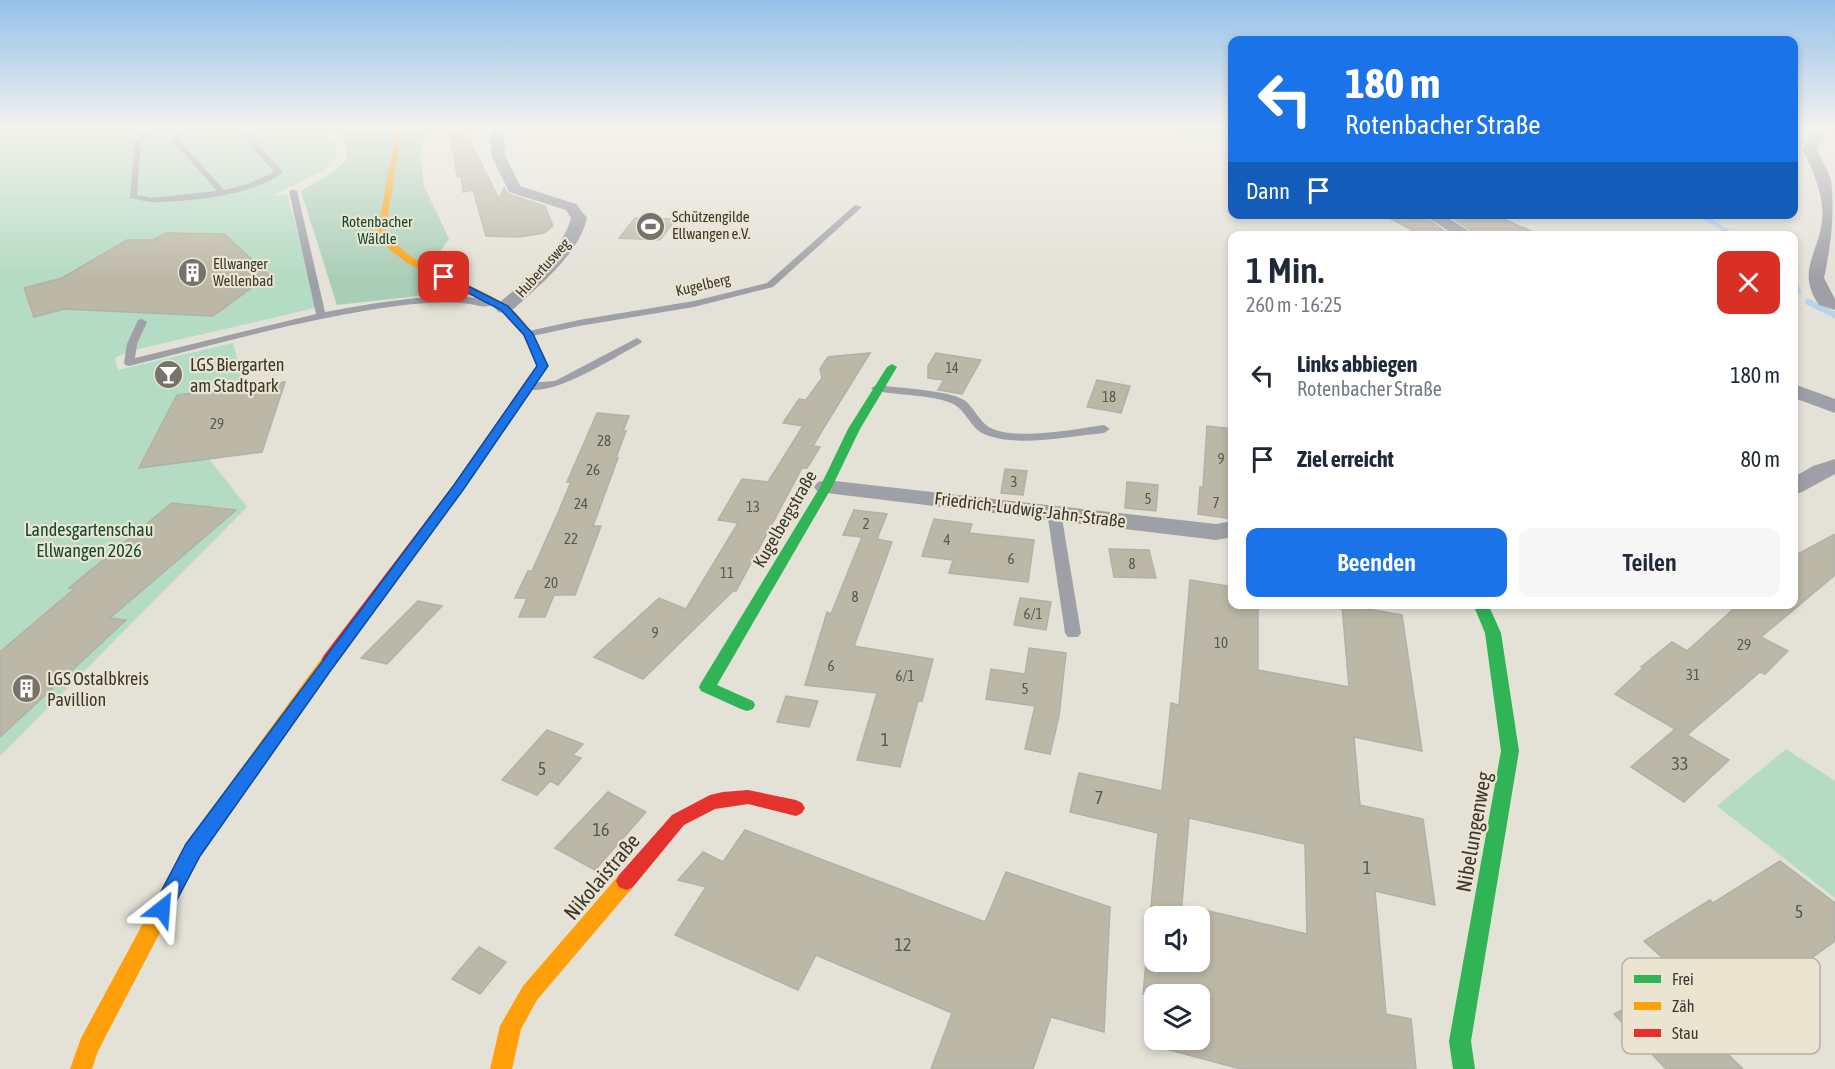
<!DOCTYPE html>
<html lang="de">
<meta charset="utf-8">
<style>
body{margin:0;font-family:"Asap Condensed",sans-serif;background:#f6f6f7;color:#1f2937;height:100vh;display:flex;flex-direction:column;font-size:22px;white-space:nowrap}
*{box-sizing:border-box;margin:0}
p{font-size:20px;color:#747a83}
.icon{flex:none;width:33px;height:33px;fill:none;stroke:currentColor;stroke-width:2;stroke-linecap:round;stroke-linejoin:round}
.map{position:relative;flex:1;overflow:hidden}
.drawer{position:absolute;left:1228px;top:231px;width:570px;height:378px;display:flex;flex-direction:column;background:#fff;border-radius:12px;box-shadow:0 3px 9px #0003}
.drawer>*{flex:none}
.hud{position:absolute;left:1228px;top:36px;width:570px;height:183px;border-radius:12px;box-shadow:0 3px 9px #0003;background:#1a73e8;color:#fff;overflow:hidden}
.controls{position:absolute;left:1144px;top:906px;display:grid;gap:12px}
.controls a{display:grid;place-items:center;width:66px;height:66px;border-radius:12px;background:#fff;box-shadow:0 3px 9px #0003;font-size:30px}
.pin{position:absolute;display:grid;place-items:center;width:51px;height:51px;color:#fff;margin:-26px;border-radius:12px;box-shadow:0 3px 9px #0006}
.me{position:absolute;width:66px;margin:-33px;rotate:28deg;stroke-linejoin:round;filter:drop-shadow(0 0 4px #0008)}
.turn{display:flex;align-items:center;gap:21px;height:126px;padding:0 18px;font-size:27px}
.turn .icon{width:78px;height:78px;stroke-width:2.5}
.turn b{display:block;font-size:42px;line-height:51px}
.then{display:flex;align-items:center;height:57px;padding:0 18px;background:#0003;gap:12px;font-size:22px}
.round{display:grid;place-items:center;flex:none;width:63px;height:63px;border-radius:12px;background:#f6f6f7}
.overview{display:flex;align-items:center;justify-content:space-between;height:102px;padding:0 18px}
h1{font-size:36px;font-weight:600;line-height:45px}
.primary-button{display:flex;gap:12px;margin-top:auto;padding:12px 18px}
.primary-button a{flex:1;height:69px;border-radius:12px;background:#1a73e8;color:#fff;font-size:24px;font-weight:600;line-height:69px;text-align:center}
.primary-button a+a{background:#f6f6f7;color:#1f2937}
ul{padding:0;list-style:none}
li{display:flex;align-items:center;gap:18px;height:84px;padding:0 18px}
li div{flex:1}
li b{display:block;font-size:22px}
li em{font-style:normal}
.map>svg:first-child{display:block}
.green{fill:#b4dbc3}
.forest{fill:#a8ceb7}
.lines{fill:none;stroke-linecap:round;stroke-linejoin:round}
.stream-far1{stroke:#b7d4ed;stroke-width:4.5}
.stream{stroke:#b7d4ed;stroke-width:6}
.building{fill:#bcb8a7;stroke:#b2b0a8;stroke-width:1.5}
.lane{fill:#9fa0a7;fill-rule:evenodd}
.street{fill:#9fa0a7;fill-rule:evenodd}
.fast{fill:#30b455;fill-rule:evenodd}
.slow{fill:#ff9f0a;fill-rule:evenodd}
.jam{fill:#e5322d;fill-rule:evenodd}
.route{fill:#1a73e8;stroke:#114b97;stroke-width:1.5}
.labels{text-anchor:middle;stroke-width:4.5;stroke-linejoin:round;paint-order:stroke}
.far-number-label{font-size:14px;fill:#5a584e}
.far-poi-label{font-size:15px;fill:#3a3830;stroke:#eae4d1;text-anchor:start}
.far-park-label{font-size:15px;fill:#0f4a33;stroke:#eae4d1}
.far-street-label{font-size:15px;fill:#3a3830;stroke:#eae4d1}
.number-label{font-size:15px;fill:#5a584e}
.poi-label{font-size:18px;fill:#3a3830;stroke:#eae4d1;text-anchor:start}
.street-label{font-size:18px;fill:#3a3830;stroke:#eae4d1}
.park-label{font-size:18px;fill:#0f4a33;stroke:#eae4d1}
.near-number-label{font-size:18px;fill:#5a584e}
.near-street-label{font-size:21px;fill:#3a3830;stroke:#eae4d1}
.key{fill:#eae4d1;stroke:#b5b0a1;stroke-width:1.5}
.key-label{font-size:16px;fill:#3a3830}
</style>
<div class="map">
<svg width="1835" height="1069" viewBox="0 0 1835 1069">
<rect width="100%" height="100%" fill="#e4e1d7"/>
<path class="green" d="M0,129H323L336,148L337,156L327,169L272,196L287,195L319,307L130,351L115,358L118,370L233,343L245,387L140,468L209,459L247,507L0,756Z
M1169,129H1233V142L1229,141Z
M1786,749L1835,781V898L1717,806Z"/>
<path class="forest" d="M336,129H426L420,158L424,186L449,239L421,278L455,292L337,305L301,191L332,173L347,159V147Z"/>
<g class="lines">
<path class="stream-far1" d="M1700,214L1734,236"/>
<path class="stream" d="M1794,284L1798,291
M1808,302L1835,315"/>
</g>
<path class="building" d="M449,129H464L499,199L504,188L508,194L545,206L553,226L544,233L519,237L486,236L473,190L463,192L461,176H457Z
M1382,214H1421L1451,236H1423Z
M1447,214H1493L1542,236H1479Z
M635,218L676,219L660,240L619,238Z
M166,233L224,234L269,275L213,316L64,309L34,317L24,288L62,278L127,240H153Z
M870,353L823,429L813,446L820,447L807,468H802L736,591H733L643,679L594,657L659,598L686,609L738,523L718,520L742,479L768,482L803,426L783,423L799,399L806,400L822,378L820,369L828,357Z
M936,353L981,360L962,394L938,390L944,380L928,378V366Z
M1097,380L1130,386L1121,413L1087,407Z
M285,382L262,452L139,468L177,395Z
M597,413L629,416L623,431H626L616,458H618L593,526H601L575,595H554L545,617H519L527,598H515L528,571H532L557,515L571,482H567Z
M1207,426L1233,429V519L1198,514L1200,487H1203Z
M1005,469L1027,471L1023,495L1001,493Z
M1127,482L1158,485L1156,511L1125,508Z
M172,503L236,510L110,618L126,620L0,737V652L74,589L69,588Z
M854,510L887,514L877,539L892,542L854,646L933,659L922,701H918L900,767L857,760L877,693L805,685L827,612L831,614L862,537L843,535Z
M934,519L972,524L969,533L1034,540L1028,582L949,573L953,560L922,556Z
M1835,534V575L1761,637L1788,651L1765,674L1760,672L1687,735L1729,760L1684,802L1631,767L1675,729L1615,694L1643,668L1641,667L1672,642L1687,651L1739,604H1794V556Z
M1109,549L1149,550L1156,578L1114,577Z
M1190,580L1233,587V604H1258V670L1349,687L1342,605L1402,615L1422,751L1354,737L1360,805L1423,819L1435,905L1375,891L1386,1014L1411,1019L1416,1069H1241L1158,1047L1159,1040H1200V994H1143L1146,962H1200V909L1307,934L1305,844L1189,818L1181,916H1150L1158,833L1070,812L1079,773L1162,791L1171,703L1179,705Z
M1020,598L1051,602L1046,630L1014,625Z
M418,601L442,606L387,664L361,658Z
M1029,648L1066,653L1059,716L1050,754L1025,749L1035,706L986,699L991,669L1025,674Z
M786,696L818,701L809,727L777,722Z
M547,730L583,744L573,755L581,758L558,785L550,781L537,795L502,780Z
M608,792L646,812L595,870L555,848Z
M745,830L985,922L1006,872L1110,907L1104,1032L1051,1017L1033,1069H931L952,1013L816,955L798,990L675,935L706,887L678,880L703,852L723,862Z
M1780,861L1835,903V941L1796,969L1791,965L1701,1028L1743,1069H1666L1614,1014L1685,978L1644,941L1710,900L1713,903Z
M479,947L506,962L480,994L452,979Z"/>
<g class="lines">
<path class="lane" d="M152,129H160L141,141L137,195L151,198L217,191L173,141L181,129H188L180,141L224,190L248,184L274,172L237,129H244L283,172C256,195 188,202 153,202C146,202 137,199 130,198L135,140Z
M293,189L297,191L325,312C358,306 466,285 492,304C486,309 478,305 470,304C446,301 421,303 397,306C306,318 218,344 129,366L125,365L124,363L127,344L138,320L142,319L147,322L137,344L135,358L316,314L289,191Z
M855,205L862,207L773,287L694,307L579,326L528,337L523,334L524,332L579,320L694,301L767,283Z
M637,338L642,341L641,343C618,355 544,404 522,386L528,383L555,381Z
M877,385C898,388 948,390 964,400C975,408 980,424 993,429C1018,440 1077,429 1104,425L1110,429L1104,433C1070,436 1016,448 984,434C970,428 966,409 951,403C929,394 897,396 873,390L871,388Z
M1054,508L1061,512L1081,633L1078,637H1068L1065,633L1047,512Z"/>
<path class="street" d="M491,129H503L505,155L520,186L576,204L587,218C579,253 544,281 519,304C512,311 508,314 498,312L495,308L498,304C524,281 562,253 571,218L566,210L509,192L491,155Z
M1813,129H1826L1817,150C1821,160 1828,170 1831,180C1835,213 1831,246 1824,278L1835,299V310L1819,305C1796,272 1818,255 1822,221C1825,197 1813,171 1803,150Z
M1423,214H1442L1477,236H1456Z
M1794,384L1835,399V413L1794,398Z
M1835,459V474L1802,492L1794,494V477L1813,466Z
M826,480L1216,524L1233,521V537L1216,540L818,492L814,487L818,482Z"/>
<path class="fast" d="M892,364L897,367L860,429L832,487L717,685L753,701L755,705L753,709L747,711L741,709L701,691L699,687L701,683L820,487L848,429L887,367Z
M1473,604H1488L1501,633L1519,751L1471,1041L1475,1069H1453L1449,1041L1501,751L1485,633Z"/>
<path class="slow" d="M388,129H395L400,143L385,233C416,271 467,279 506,305C527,319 537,343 547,365L538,379L534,380L529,377L537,365L523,335L501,310L407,263L389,249L377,233L394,143Z
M330,653L336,655L338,659L336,663L200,856L98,1051L92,1069H70L81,1038L186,844L324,655Z
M626,872L633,875L636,881L633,887L537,1000L521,1029L512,1069H490L500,1026L523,986L619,875Z"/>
<path class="jam" d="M534,374L539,377L462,490L336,663H324L322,659L324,655L454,484L530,375Z
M748,790L796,800L802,803L805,808L802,813L796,816L748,804L715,809L684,825L633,887L626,890L619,887L616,881L619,875L672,815L710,795L723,792Z"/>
</g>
<linearGradient id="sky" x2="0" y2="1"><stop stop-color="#94c1ea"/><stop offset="0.46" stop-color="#f3f2ed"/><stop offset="1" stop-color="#f3f2ed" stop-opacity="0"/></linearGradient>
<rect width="1835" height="279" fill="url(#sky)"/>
<path class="route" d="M444,274L508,306L533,334L548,366L463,490L331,670L200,856L169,915L162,918L155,915L152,909L186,844L454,485L537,366L524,335L501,310L441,279L439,277Z"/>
<defs>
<symbol id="stadium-disc" viewBox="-11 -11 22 22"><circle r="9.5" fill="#76736a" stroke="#eae4d1"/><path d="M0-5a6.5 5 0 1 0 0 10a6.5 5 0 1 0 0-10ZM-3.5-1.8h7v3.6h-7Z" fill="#fff"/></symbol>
<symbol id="building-disc" viewBox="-11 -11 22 22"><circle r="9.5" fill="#76736a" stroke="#eae4d1"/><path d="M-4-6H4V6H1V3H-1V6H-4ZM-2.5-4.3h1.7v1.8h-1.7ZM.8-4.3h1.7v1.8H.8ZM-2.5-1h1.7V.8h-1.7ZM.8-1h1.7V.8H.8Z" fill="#fff"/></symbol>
<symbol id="bar-disc" viewBox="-11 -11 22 22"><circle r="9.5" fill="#76736a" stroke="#eae4d1"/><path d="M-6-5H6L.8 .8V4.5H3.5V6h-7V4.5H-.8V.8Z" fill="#fff"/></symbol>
</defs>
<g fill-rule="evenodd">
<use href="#stadium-disc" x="634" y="210" width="33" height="33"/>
<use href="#building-disc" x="176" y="256" width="33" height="33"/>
<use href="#bar-disc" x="152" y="358" width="33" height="33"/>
<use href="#building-disc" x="10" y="672" width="33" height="33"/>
</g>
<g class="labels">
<g class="far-number-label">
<text x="952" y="373">14</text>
</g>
<g class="far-poi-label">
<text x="672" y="222">Schützengilde<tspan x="672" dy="17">Ellwangen e.V.</tspan></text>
<text x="213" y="269">Ellwanger<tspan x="213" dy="17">Wellenbad</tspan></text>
</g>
<g class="far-park-label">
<text x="377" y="227">Rotenbacher<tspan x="377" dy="17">Wäldle</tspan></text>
</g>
<g class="far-street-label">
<text transform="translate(543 268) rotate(-48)" y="5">Hubertusweg</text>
<text transform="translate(703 285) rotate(-13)" y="5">Kugelberg</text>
</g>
<g class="number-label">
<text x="1109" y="402">18</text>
<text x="217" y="429">29</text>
<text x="604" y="446">28</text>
<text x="1221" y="464">9</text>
<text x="593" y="475">26</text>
<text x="1014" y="487">3</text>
<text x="1148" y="504">5</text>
<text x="1216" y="508">7</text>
<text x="581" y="509">24</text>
<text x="753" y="512">13</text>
<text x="866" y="529">2</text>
<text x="571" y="544">22</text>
<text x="947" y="545">4</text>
<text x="1011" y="564">6</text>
<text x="1132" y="569">8</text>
<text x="727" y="578">11</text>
<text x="551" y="588">20</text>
<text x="855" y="602">8</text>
<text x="1033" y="619">6/1</text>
<text x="655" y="638">9</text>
<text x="1221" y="648">10</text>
<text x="1744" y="650">29</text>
<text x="831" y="671">6</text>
<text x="1693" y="680">31</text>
<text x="905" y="681">6/1</text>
<text x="1025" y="694">5</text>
</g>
<g class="poi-label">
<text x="190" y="371">LGS Biergarten<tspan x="190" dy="21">am Stadtpark</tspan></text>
<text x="47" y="685">LGS Ostalbkreis<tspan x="47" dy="21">Pavillion</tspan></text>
</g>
<g class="street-label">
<text transform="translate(1030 510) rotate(7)" y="6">Friedrich-Ludwig-Jahn-Straße</text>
<text transform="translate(785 519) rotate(-60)" y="6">Kugelbergstraße</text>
</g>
<g class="park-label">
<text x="89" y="536">Landesgartenschau<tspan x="89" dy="21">Ellwangen 2026</tspan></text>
</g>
<g class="near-number-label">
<text x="885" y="746">1</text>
<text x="1680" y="770">33</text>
<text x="542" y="775">5</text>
<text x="1099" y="804">7</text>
<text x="601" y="836">16</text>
<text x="1367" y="874">1</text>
<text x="1799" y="918">5</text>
<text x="903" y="951">12</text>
</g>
<g class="near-street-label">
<text transform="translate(1474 832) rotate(-80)" y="7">Nibelungenweg</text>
<text transform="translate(602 877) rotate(-50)" y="7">Nikolaistraße</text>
</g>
</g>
<rect x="1622" y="958" width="198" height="96" rx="9" class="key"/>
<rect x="1634" y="975" width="27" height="8" fill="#30b455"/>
<rect x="1634" y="1002" width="27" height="8" fill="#ff9f0a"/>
<rect x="1634" y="1029" width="27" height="8" fill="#e5322d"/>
<g class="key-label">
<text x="1672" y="985">Frei</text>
<text x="1672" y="1012">Zäh</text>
<text x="1672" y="1039">Stau</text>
</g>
</svg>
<div class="controls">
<a><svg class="icon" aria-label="sound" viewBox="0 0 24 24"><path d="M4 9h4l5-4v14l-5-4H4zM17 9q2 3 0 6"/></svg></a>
<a><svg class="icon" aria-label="layers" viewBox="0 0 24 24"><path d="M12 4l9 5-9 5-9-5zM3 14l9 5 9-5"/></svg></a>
</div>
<div class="pin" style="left:444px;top:277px;background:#d93025"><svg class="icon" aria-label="arrive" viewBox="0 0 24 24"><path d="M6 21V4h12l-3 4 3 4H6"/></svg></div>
<svg class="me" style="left:162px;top:909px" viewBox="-20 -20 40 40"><path d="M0-17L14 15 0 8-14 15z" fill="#1a73e8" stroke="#fff" stroke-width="4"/></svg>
<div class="hud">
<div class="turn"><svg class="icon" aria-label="left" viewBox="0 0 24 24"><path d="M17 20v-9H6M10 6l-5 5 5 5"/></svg><div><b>180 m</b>Rotenbacher Straße</div></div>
<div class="then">Dann<svg class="icon" aria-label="arrive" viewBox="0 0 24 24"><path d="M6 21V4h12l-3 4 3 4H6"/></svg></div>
</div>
<section class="drawer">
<div class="overview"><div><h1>1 Min.</h1><p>260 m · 16:25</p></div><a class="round" style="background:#d93025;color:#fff"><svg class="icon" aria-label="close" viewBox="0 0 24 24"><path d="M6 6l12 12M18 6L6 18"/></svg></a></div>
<ul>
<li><svg class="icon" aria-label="left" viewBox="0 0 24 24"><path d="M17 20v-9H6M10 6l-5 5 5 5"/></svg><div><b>Links abbiegen</b><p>Rotenbacher Straße</p></div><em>180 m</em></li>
<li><svg class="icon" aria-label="arrive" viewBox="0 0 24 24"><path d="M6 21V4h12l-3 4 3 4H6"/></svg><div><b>Ziel erreicht</b></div><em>80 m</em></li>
</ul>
<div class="primary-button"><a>Beenden</a><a>Teilen</a></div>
</section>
</div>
